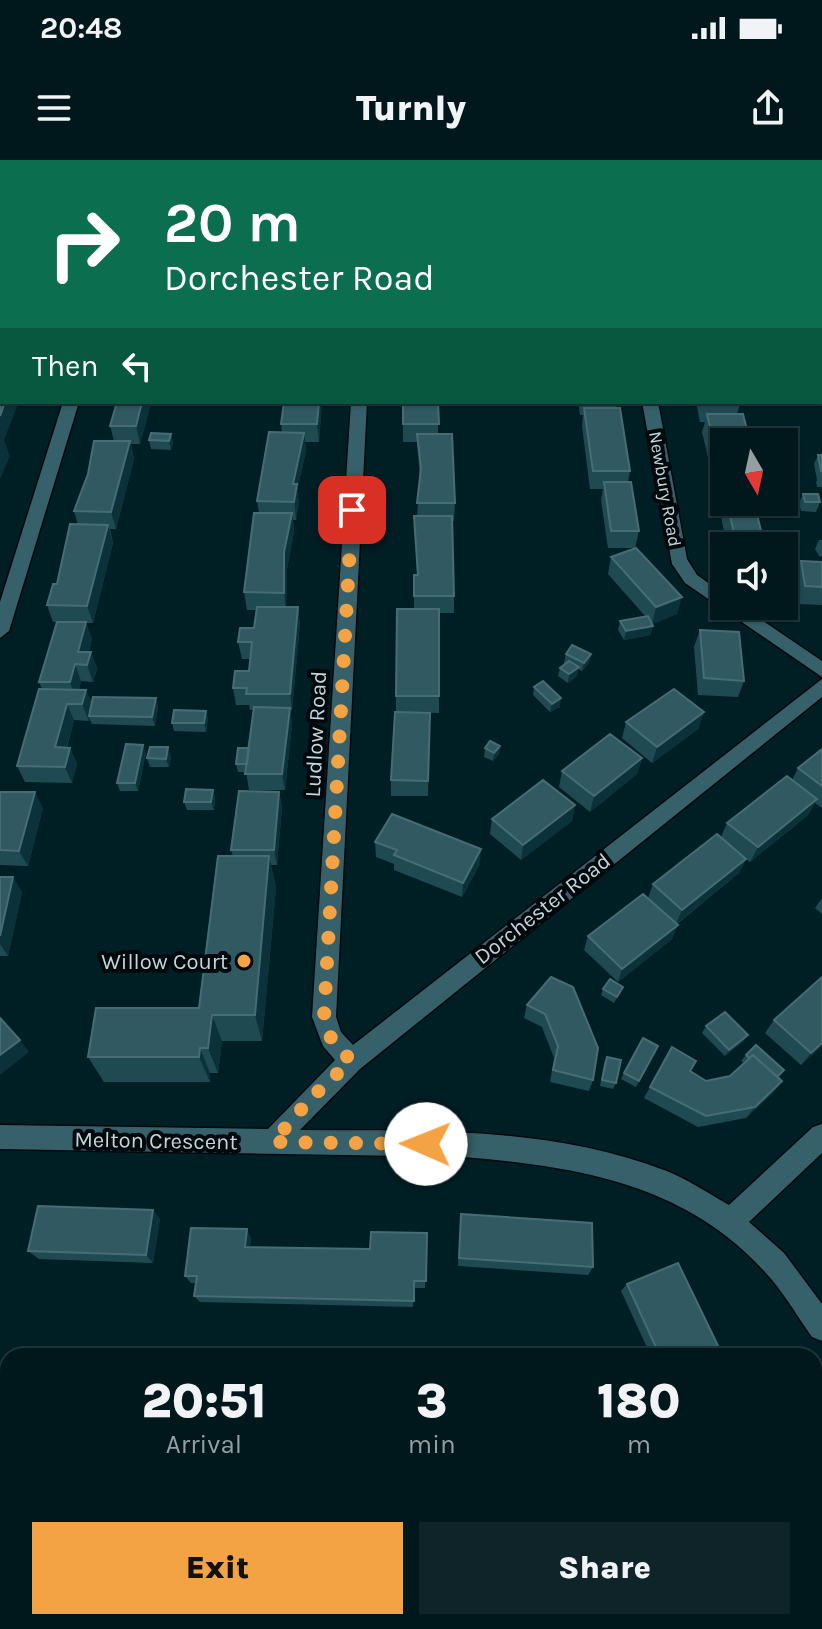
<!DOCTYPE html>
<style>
body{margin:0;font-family:Karla,sans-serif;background:#0e2429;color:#f1f3f6;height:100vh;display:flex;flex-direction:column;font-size:30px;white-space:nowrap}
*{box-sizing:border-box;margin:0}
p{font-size:26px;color:#959fa3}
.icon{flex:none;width:44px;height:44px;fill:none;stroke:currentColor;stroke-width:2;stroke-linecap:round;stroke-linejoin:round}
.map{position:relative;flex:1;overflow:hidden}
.side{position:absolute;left:0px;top:1188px;width:822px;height:282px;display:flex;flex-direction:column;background:#00171c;border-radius:24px 24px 0 0;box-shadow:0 2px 6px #0004,0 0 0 2px #22363b}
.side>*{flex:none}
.hud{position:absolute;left:0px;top:0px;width:822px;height:244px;box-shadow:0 2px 6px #0004,0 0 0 2px #22363b;background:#0b6e4f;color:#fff;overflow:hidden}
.needle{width:52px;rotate:171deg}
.tools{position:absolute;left:710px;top:268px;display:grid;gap:16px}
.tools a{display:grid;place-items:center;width:88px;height:88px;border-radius:0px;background:#00171c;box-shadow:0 2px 6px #0004,0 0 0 2px #22363b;font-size:40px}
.pin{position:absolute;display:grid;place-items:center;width:68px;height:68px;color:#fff;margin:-34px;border-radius:16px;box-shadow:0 4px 12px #0006}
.me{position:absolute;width:88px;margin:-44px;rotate:271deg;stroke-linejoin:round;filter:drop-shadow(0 0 6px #0008)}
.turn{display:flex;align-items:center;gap:28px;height:168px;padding:0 32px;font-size:36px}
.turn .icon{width:104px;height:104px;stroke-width:2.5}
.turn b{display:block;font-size:56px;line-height:68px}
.then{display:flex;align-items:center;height:76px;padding:0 32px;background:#0003;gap:16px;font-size:30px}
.eta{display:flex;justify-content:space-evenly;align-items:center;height:136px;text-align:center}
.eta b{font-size:48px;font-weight:800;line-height:56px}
.action{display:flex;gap:16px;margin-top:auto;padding:16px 32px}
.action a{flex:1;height:92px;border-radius:0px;background:#f4a344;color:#111;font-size:32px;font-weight:800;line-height:92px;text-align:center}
.action a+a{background:#0e2429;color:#f1f3f6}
.status{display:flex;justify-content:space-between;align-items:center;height:56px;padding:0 40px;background:#00171c;direction:ltr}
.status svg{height:22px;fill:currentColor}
header{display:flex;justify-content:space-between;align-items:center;height:104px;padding:0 32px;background:#00171c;font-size:36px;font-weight:800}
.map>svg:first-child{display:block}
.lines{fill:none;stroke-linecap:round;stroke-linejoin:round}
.minor-casing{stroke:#00080c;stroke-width:3}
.minor{fill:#37616a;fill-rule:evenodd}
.wall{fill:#1f4a52}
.shaded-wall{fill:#0b323a}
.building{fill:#315961;stroke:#476d74;stroke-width:2}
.route{stroke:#f4a344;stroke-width:14;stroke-dasharray:0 25.2}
.poi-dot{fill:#f4a344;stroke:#00080b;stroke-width:3}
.labels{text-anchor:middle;stroke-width:8;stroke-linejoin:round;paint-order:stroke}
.far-street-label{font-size:18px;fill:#c1d7dc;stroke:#00080b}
.street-label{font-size:22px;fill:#c1d7dc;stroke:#00080b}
.poi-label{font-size:22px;fill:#c1d7dc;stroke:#00080b;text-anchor:end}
</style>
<div class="status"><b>20:48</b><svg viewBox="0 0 49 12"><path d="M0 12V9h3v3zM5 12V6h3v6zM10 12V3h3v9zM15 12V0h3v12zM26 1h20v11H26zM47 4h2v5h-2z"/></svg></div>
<header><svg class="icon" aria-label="menu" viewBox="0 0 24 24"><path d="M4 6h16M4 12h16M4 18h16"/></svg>Turnly<svg class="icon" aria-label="share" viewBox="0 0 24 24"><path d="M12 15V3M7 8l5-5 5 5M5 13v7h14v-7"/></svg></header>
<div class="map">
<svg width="822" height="1469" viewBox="0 0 822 1469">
<rect width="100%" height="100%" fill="#001f25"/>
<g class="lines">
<defs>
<path id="minor" d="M599,0H611V2H599Z
M820,133H822V142H820Z
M63,242H79L9,471L0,478V442Z
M351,242H367L336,857L341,872L353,885L822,519V537L360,909L300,970C423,971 547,966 664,1010C687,1019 708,1033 729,1045L813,967L822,964V993L749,1062L784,1093L822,1144V1181L812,1177C797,1156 783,1131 765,1112C686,1024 576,1006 463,997L0,989V965L268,969L335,900L323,886L312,857Z
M642,242H658L687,399L697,415L724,434V446H741L822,501V517L685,423L672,404Z
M86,1462H118L116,1469H84Z"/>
</defs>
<use href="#minor" class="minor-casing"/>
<use href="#minor" class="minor"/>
</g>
<path class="wall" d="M536,0H577V2H580H539Z
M642,0H691V2H642Z
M703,0H747V2H703Z
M762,0H822V24H820V2H761Z
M822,173V196L820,195V174Z
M322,242L319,282H305L306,291L297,331L299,342L296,360H293L294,371L287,409L286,447H298L300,464L292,550H290L292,564L285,630H249L246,612H238L236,604L249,588L254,550H250L249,545H236L233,528L249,511L250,499H242L238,482L254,468L256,450H247L244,432L259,353L257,341L282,272L281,264Z
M403,242H438V274L455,343L454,361H452L454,436V453H439V553L396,552V536L414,449V415H417L414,356H417L420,318L417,282H403Z
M578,242H617L616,248L630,311L628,322L639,371L635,388L677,454L652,464L653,466L650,475L624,480L618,470L620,461L645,456L608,414L611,397L635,388H608L601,340L603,329H590L582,266L583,255H580Z
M696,242H740V244L737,254L724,282V342H754L763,379L761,386H727L719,347L722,335H717L702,272L705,262H700Z
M151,243L140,284H131L134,299L116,369H110L113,383L93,463H86L92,479L89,492H91L97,509L93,522L81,521L79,530H86L92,544L156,538L158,547L155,566L92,564L89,558V561L74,560L67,588H70L77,604L72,623L25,622L17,606L42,529L39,522L56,462H53L47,445L57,424L78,365L74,351L114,281L110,266Z
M171,274L173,283L171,290L151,289L149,280Z
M818,295H822V327H817L816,322L817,320L814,304Z
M803,334L820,342L816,352L801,351L799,343Z
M819,380H822V396L820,397L815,389Z
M801,401L822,402V445L798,444L794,418Z
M700,470L744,521L738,537L698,535L694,487Z
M566,494H591L589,503L582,511L578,509L577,516L568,523L558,516L560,508L565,503H564Z
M534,527L560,547L550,552L533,535Z
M206,551L208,559L206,572L174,571L172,563Z
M704,552L698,569L652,603L622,578L626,562Z
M430,553L428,636H391V620Z
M500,586L499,594L493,601L484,597L485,588Z
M822,589V648L815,643L808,655L750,702L746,699L739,713L677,764L672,779L618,822L584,790L588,776L648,738L653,724L721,677L727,663L792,620L798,608Z
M146,593L138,631H120L117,623Z
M171,596L169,607H150L147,598Z
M642,598L637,614L590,652L559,627L562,611Z
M213,630L215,638L214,650H187L184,642Z
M0,632L43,648L28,706L0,705Z
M279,632L282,647L277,705H271L276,728L262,881H222L218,913H210V922H104L88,897L199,848L233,696L231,690Z
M575,645L572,661L521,700L490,674L492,659Z
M375,682L480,704L462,737L394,710V704L376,697Z
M0,717L22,732L8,796H0Z
M822,738V754L815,748Z
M551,817L593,920L589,931L550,922L554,898L542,867L524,858L527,845Z
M822,817V886L801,905L765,873L774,860Z
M623,827L614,843L601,835L603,829Z
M706,866L744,881L725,896L702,873Z
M658,886L636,927L621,919L624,913Z
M672,887L690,911L706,921L730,916L744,903L741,901L746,895L782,921L773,933L746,958L698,967L644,938Z
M607,897L616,923L613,929L600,926L604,903Z
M461,1054L593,1107L588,1115L458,1106Z
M160,1059L153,1103L39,1099L28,1091Z
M427,1073L425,1128H414L413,1147L200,1142L194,1136L196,1123H191L185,1116L251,1078L250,1087L370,1089Z
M627,1124L723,1196H651L621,1131Z"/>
<path class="shaded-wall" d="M673,0H691V2H670Z
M822,92V104L820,106V95Z
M822,157V172L820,173V159Z
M0,168L2,172V181L0,186Z
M5,242H17L18,244L4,280L10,296L0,319V256Z
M142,242H151V243L140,284L136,266Z
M319,242H322L319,282L317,264Z
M304,273L306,291L297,331L299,342L296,360L293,324Z
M171,274L173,283L171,290L169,281Z
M130,281L134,299L116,369L111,352Z
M292,353L294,371L287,409L286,450L284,433V392Z
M108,365L113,383L93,463L87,446Z
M682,437L677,454L652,464L656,447Z
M298,447L300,464L292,550L290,534Z
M86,462L92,479L86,505L78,492Z
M653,466L650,475L624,480L626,471Z
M91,492L97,509L93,522L87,505Z
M591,494L589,503L582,511L584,503Z
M75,504L81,521L76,539L70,522Z
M579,507L577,516L568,523L569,514Z
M86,530L92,546L89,556V561L82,544Z
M156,538L158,547L155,566L152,557Z
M561,538L560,547L550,552L552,544Z
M67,544L74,560L62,604L55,587Z
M290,548L292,564L285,630L282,614Z
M206,551L208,559L206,572L204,563Z
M704,552L698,569L652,603L657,587Z
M143,585L146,593L138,631L135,623Z
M500,586L499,594L493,601L494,593Z
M168,587L171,596L169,607L166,599Z
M70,588L77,604L72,623L65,607Z
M642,598L637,614L590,652L594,636Z
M213,630L215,638L214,650L211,642Z
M35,632L43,648L28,706L19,691Z
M279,632L282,647L277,705L274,690Z
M817,639L808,655L750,702L758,687Z
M575,645L572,661L521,700L523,685Z
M481,689L480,704L462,737L463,723Z
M269,696L276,728L262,881L255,855Z
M746,699L739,713L676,764L682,750Z
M13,717L22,732L8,796L0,784V776Z
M678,765L672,779L618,822L622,809Z
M212,855L222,881L218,913L208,888Z
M748,875L744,881L725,896L729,890Z
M20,880L29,892L0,915V895Z
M822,883V886L801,905L811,893Z
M200,888L210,913V922L199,897Z
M782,921L773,933L746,958L755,947Z
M153,1050L160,1059L153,1103L146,1095Z
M247,1069L251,1078L249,1095L245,1087Z"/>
<path class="building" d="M85,0H105L104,2H84Z
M173,0H198V2H173Z
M820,78L822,79V92L821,94Z
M0,133H2V151H0Z
M820,144L822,145V157L820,159Z
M2,186V215H0V191Z
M0,226H2V242H5L0,256Z
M117,242H142L136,266H110Z
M284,242H319L317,264H281Z
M403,242H438L439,264H403Z
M704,242H740V244H705Z
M584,248H620L630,311H593Z
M707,254H743L750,282H724V318H722Z
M269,272L304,273L293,324H297L294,342L257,341Z
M151,273L171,274L169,281L149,280Z
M417,274H452L455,343H417L421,308Z
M94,281H130L111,352L74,351L88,314Z
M818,295H822V311H821Z
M604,322H631L639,371H611Z
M803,334H818L820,342H805Z
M727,342H754L763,379L735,378Z
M254,353H292L284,392V433L244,432Z
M414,356H452L454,436H414V415H418Z
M70,364L108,365L87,446L47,445L53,424H57Z
M636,388L682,437L656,447L611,397Z
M801,401L822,402V427L805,426Z
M257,447H298L290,534H246L247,528H233L235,511H249L252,482H238L240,468H254Z
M397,449H439V536H396Z
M648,456L653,466L626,471L620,461Z
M57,462H86L78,492H91L87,505L75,504L70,522H39Z
M700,470L739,472L744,521L704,518Z
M572,485L591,494L584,503L566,494Z
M569,501L579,507L569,514L560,508Z
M543,521L561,538L552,544L534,527Z
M39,529L86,530L82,544H67L55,587L70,588L65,607L17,606Z
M674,529L704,552L657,587L626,562Z
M93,537L156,538L152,557L89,556Z
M254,547L290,548L282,614H245Z
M174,550L206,551L204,563H172Z
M395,552L430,553L428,621L391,620Z
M610,574L642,598L594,636L562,611Z
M490,581L500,586L494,593L485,588Z
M126,584L143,585L135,623H117Z
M150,587H168L166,599L147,598Z
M238,588H249L247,604H236Z
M822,589V626L798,608Z
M787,616L817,639L758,687L727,663Z
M543,620L575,645L523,685L492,659Z
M186,629L213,630L211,642H184Z
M239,631L279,632L274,690H231Z
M0,632H35L19,691L0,690Z
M392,654L481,689L463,723L394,695L397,690L375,682Z
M717,674L746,699L682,750L653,724Z
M218,696H269L255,855H212L208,888H200L199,897H88L96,848H199Z
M0,717H13L0,776Z
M643,734L678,765L622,809L588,776Z
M551,817L573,827L598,888L593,920L553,910L558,886L545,854L527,845Z
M822,817V883L811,893L774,860Z
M610,819L623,827L617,837L603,829Z
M725,852L748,875L729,890L706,866Z
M0,858L20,880L0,895Z
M643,878L658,886L639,921L624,913Z
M756,885L784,910L777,917L753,895L749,898L746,895Z
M672,887L696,901L690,911L706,921L730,916L753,895L782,921L755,947L706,956L650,927Z
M607,897L621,900L616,923L602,920Z
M38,1046L153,1050L146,1095L28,1091Z
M461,1054L592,1063L593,1107L459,1098Z
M191,1068L247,1069L245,1087L370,1089L371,1072L427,1073L426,1121H414V1141L194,1136L197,1116H185Z
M678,1103L723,1196H660L627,1124Z
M72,1190L97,1191L96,1196H71Z
M0,1408H8V1449H0Z"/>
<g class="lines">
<path class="route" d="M352,350L324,857L331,878L351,901L311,938L273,982L426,984"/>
</g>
<circle class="poi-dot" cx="244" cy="801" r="8"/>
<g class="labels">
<g class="far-street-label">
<text transform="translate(665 329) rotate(80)" y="6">Newbury Road</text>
</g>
<g class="street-label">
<text transform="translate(315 574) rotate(-87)" y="8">Ludlow Road</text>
<text transform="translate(542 748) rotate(-38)" y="8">Dorchester Road</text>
<text transform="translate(156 980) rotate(1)" y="8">Melton Crescent</text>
</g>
<g class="poi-label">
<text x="228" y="809">Willow Court</text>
</g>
</g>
</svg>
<div class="tools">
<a><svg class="needle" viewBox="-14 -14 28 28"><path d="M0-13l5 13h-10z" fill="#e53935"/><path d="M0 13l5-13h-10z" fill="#959fa3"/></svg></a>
<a><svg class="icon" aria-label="sound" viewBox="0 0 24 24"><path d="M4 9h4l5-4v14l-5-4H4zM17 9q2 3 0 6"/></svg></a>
</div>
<div class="pin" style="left:352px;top:350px;background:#d93025"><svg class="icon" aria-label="arrive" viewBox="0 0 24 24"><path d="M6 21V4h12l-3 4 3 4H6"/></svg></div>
<svg class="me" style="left:426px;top:984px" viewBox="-20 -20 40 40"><circle r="19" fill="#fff"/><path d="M0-13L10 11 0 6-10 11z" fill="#f4a344"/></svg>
<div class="hud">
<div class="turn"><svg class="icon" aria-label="right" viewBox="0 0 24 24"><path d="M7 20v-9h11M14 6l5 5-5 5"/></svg><div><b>20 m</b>Dorchester Road</div></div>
<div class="then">Then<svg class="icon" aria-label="left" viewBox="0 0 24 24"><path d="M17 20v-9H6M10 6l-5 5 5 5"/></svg></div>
</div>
<section class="side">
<div class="eta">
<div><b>20:51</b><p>Arrival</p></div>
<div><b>3</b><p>min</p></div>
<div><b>180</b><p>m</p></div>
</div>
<div class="action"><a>Exit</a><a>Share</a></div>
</section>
</div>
